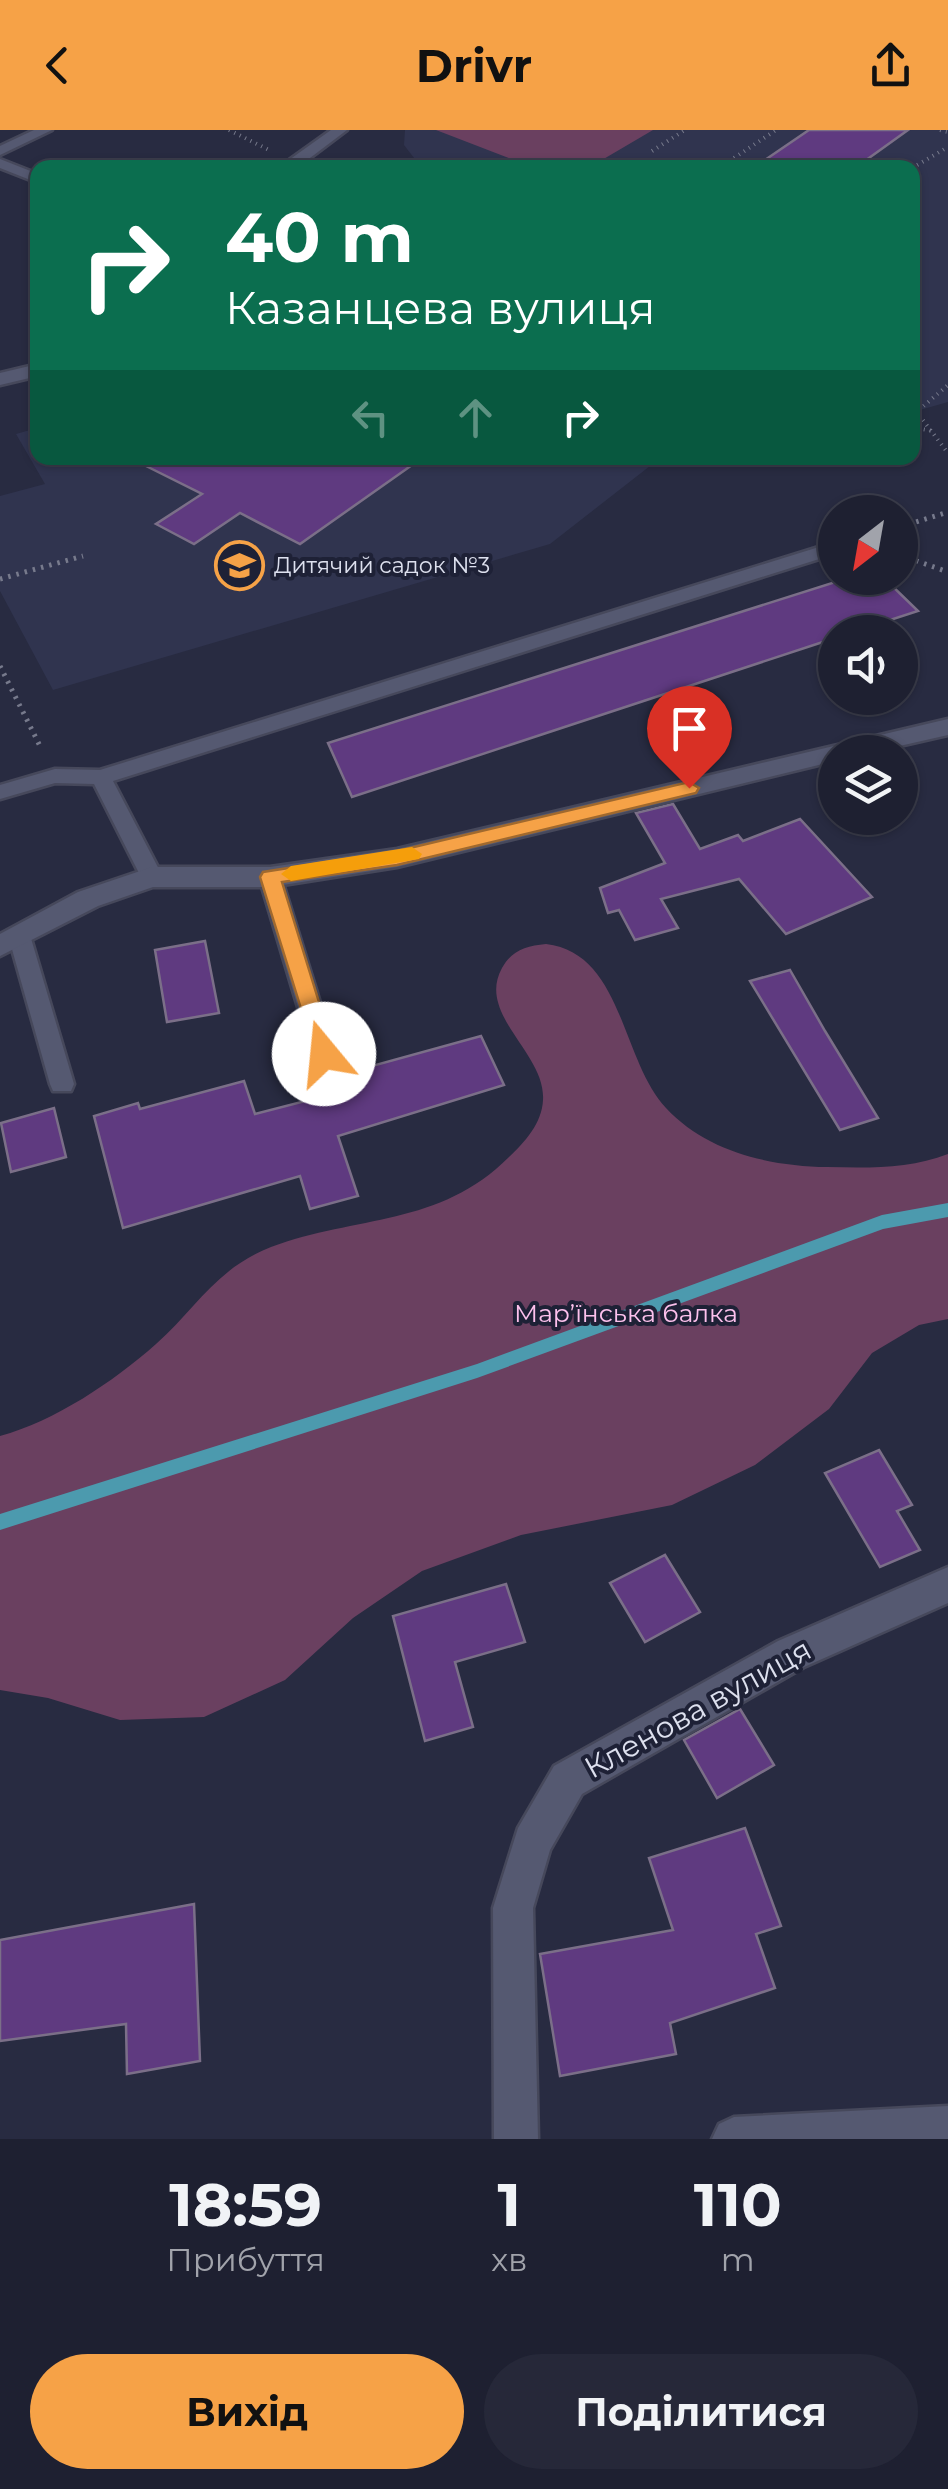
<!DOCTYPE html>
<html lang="uk">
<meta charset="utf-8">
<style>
body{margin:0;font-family:Montserrat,sans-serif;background:#262839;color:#f1f3f6;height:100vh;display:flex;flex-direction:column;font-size:38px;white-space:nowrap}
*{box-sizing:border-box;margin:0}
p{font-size:32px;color:#a1a3ab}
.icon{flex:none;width:55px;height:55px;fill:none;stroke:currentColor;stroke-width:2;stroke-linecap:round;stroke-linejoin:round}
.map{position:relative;height:2009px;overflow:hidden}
.drawer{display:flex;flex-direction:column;background:#1e2031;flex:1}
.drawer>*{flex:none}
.hud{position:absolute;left:30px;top:30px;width:890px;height:305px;border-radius:20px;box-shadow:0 2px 8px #0004,0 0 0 2px #3c3e4d;background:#0b6e4f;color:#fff;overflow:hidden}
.needle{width:65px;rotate:211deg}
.tools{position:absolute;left:818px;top:365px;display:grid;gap:20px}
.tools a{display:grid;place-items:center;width:100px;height:100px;border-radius:50%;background:#1e2031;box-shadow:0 2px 8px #0004,0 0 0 2px #3c3e4d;font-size:50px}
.pin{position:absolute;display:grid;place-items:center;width:85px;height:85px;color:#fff;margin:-102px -42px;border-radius:50% 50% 50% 0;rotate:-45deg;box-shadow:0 0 10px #0007}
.pin .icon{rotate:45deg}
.me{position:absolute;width:110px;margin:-55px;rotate:343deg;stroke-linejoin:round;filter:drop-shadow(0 0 8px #0008)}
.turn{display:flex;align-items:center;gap:35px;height:210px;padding:0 30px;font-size:45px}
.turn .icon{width:130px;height:130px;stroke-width:2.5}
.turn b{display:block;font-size:70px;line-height:85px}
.lanes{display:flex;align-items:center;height:95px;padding:0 30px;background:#0003;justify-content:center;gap:50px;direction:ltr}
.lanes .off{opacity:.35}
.eta{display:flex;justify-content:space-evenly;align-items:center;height:170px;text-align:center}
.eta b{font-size:60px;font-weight:700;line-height:70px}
.action{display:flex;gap:20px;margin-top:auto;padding:20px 30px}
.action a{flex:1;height:115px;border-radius:60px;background:#f6a247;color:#111;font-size:40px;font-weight:700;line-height:115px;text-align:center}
.action a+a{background:#262839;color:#f1f3f6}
header{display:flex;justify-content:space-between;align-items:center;height:130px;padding:0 30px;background:#f6a247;color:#111;font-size:45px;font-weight:700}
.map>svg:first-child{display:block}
.built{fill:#30344f}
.green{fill:#6a4060}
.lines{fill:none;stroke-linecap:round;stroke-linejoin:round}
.stream{fill:#4c9aae;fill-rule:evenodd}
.building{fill:#5f3a80;stroke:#7b6f88;stroke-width:2.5}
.lane-casing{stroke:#46485b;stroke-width:5}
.street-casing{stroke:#46485b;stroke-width:5}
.path-far1{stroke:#777a8c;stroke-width:4;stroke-dasharray:1 5;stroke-linecap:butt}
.path{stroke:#777a8c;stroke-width:5;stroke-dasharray:2.5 6;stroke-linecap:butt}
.lane{fill:#555971;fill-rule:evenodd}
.street{fill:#555971;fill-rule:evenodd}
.route{fill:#f6a247;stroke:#a0692e;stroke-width:2.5}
.slow{fill:#f59e0b}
.labels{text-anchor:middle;stroke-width:8;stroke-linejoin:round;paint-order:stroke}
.far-poi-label{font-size:22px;fill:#dde0ee;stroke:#1e2136;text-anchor:start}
.park-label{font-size:25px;fill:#fdc1ed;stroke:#1e2136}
.near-street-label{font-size:30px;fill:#dde0ee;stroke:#1e2136}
</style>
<header><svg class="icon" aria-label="back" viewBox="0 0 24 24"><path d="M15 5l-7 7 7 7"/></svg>Drivr<svg class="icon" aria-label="share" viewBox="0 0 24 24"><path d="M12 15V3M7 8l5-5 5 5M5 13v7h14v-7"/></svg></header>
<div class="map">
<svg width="948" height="2009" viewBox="0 0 948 2009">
<rect width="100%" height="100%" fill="#282b41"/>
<path class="built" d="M405,0H948V272L913,282L912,38L421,37L404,15Z
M37,298L38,328H642L650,336L550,414L53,560L0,461V366L45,354L16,304Z"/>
<path class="green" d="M436,0H653L590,37L535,38Z
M546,814C623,823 621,930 666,978C707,1022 769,1036 827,1037C868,1038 910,1039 948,1024V1189L919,1195L872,1223L829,1279L755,1335L672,1375L521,1405L422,1441L353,1488L285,1550L204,1587L120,1590L48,1568L0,1560V1306C55,1291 113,1252 156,1214C196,1179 215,1139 271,1117C357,1085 439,1097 509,1027C525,1012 542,993 543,970C546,923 476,885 502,838C512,820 526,816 546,814Z"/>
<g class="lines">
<path class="stream" d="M948,1073V1087L883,1099L477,1248L0,1400V1384L477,1234L882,1085Z"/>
</g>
<path class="building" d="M809,0H908L855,38H753Z
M130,328H422L300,414L240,383L194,414L156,394L202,364Z
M848,448H884L918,481L853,502H835V508L352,667L328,613Z
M673,674L700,719L738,705L743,711L800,689L872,767L786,804L739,749L661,769L678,798L635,810L619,780L608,783L600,758L665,733L636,683Z
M205,811L219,883L167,892L155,820Z
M790,840L825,901L878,988L840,1000L750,851Z
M481,906L504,955L338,1006L358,1066L310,1079L300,1046L123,1098L94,986L138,973L140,979L244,951L255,984L356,958L350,942Z
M54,978L66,1027L11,1042L1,993Z
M879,1320L912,1375L897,1381L920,1420L880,1437L825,1343Z
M665,1425L700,1482L645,1512L610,1453Z
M506,1454L525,1512L455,1532L473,1597L425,1611L393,1486Z
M740,1579L774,1635L717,1668L684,1610Z
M745,1698L781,1796L756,1804L775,1858L670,1893L676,1924L560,1946L540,1824L673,1800L649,1728Z
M194,1774L200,1931L127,1944L126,1894L0,1911V1810Z"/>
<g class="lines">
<defs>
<path id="lane" d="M34,0H52L0,25V16Z
M331,0H347L302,34L305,38H290L289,30Z
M0,29L38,44V53L0,38Z
M835,412V424L113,651L163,747L160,753H144L94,654L55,653L0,669V655L55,639L100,640Z
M270,739L281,747L336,924L324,934L312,924L259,747Z
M19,796L30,805L74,954L71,961H53L50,954L8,805Z"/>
<path id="street" d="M38,234V246L0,255V243Z
M948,589V605L873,622H835V631L397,737L270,757H153L98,776L0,826V804L78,762L152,737H270L397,719Z
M948,1437V1473L804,1537L582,1664L550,1720L533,1778L538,2009H494L493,1778L518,1698L554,1636L778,1511Z
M948,1976V2009H712L719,1994L734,1987Z"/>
</defs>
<use href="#lane" class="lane-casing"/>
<use href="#street" class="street-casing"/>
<path class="path-far1" d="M229,0L271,21
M940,0L948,2
M652,21L685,0
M719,38L776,0
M912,38L948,17
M912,276L948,323
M919,280L948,255
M912,297L932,301"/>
<path class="path" d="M900,397L948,382
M900,425L948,442
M0,449L83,426
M0,536L41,618"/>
<use href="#lane" class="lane"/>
<use href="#street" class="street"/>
</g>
<path class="route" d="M689,652L699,658L696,663L397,735L282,752L335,924L324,932L317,930L260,747L263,742L397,721Z"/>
<path class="slow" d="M412,717L422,724L419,729L291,751L281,744L291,736Z"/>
<defs>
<symbol id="school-ring" viewBox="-11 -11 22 22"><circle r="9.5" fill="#1e2136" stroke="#f6a247" stroke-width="1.5"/><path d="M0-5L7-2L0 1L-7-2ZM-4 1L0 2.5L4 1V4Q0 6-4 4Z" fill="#f6a247"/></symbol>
</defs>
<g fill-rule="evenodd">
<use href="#school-ring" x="212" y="408" width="55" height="55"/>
</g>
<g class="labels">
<g class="far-poi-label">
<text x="274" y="443">Дитячий садок №3</text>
</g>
<g class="park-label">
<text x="626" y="1192">Мар’їнська балка</text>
</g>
<g class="near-street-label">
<text transform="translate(698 1579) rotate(-29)" y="10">Кленова вулиця</text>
</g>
</g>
</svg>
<div class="tools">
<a><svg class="needle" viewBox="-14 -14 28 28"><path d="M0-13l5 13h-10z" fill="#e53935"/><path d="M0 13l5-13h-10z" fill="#a1a3ab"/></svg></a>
<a><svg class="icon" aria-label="sound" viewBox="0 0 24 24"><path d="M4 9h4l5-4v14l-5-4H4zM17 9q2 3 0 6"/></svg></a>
<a><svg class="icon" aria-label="layers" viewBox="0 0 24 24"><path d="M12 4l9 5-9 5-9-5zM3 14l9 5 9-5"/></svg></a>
</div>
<div class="pin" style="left:689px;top:658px;background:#d93025"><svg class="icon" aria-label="arrive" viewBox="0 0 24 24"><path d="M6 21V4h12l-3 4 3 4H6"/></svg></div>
<svg class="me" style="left:324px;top:924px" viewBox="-20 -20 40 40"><circle r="19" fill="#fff"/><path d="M0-13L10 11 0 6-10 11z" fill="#f6a247"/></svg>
<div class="hud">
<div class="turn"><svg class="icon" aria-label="right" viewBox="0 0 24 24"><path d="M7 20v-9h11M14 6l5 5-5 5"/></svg><div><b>40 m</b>Казанцева вулиця</div></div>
<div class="lanes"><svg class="icon off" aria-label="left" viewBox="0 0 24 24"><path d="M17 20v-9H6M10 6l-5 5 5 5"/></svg><svg class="icon off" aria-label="ahead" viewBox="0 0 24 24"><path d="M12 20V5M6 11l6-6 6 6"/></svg><svg class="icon" aria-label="right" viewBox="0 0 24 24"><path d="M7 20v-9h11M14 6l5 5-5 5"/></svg></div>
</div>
</div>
<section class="drawer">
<div class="eta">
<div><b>18:59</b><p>Прибуття</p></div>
<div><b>1</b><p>хв</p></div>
<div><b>110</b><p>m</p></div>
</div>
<div class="action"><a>Вихід</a><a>Поділитися</a></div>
</section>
